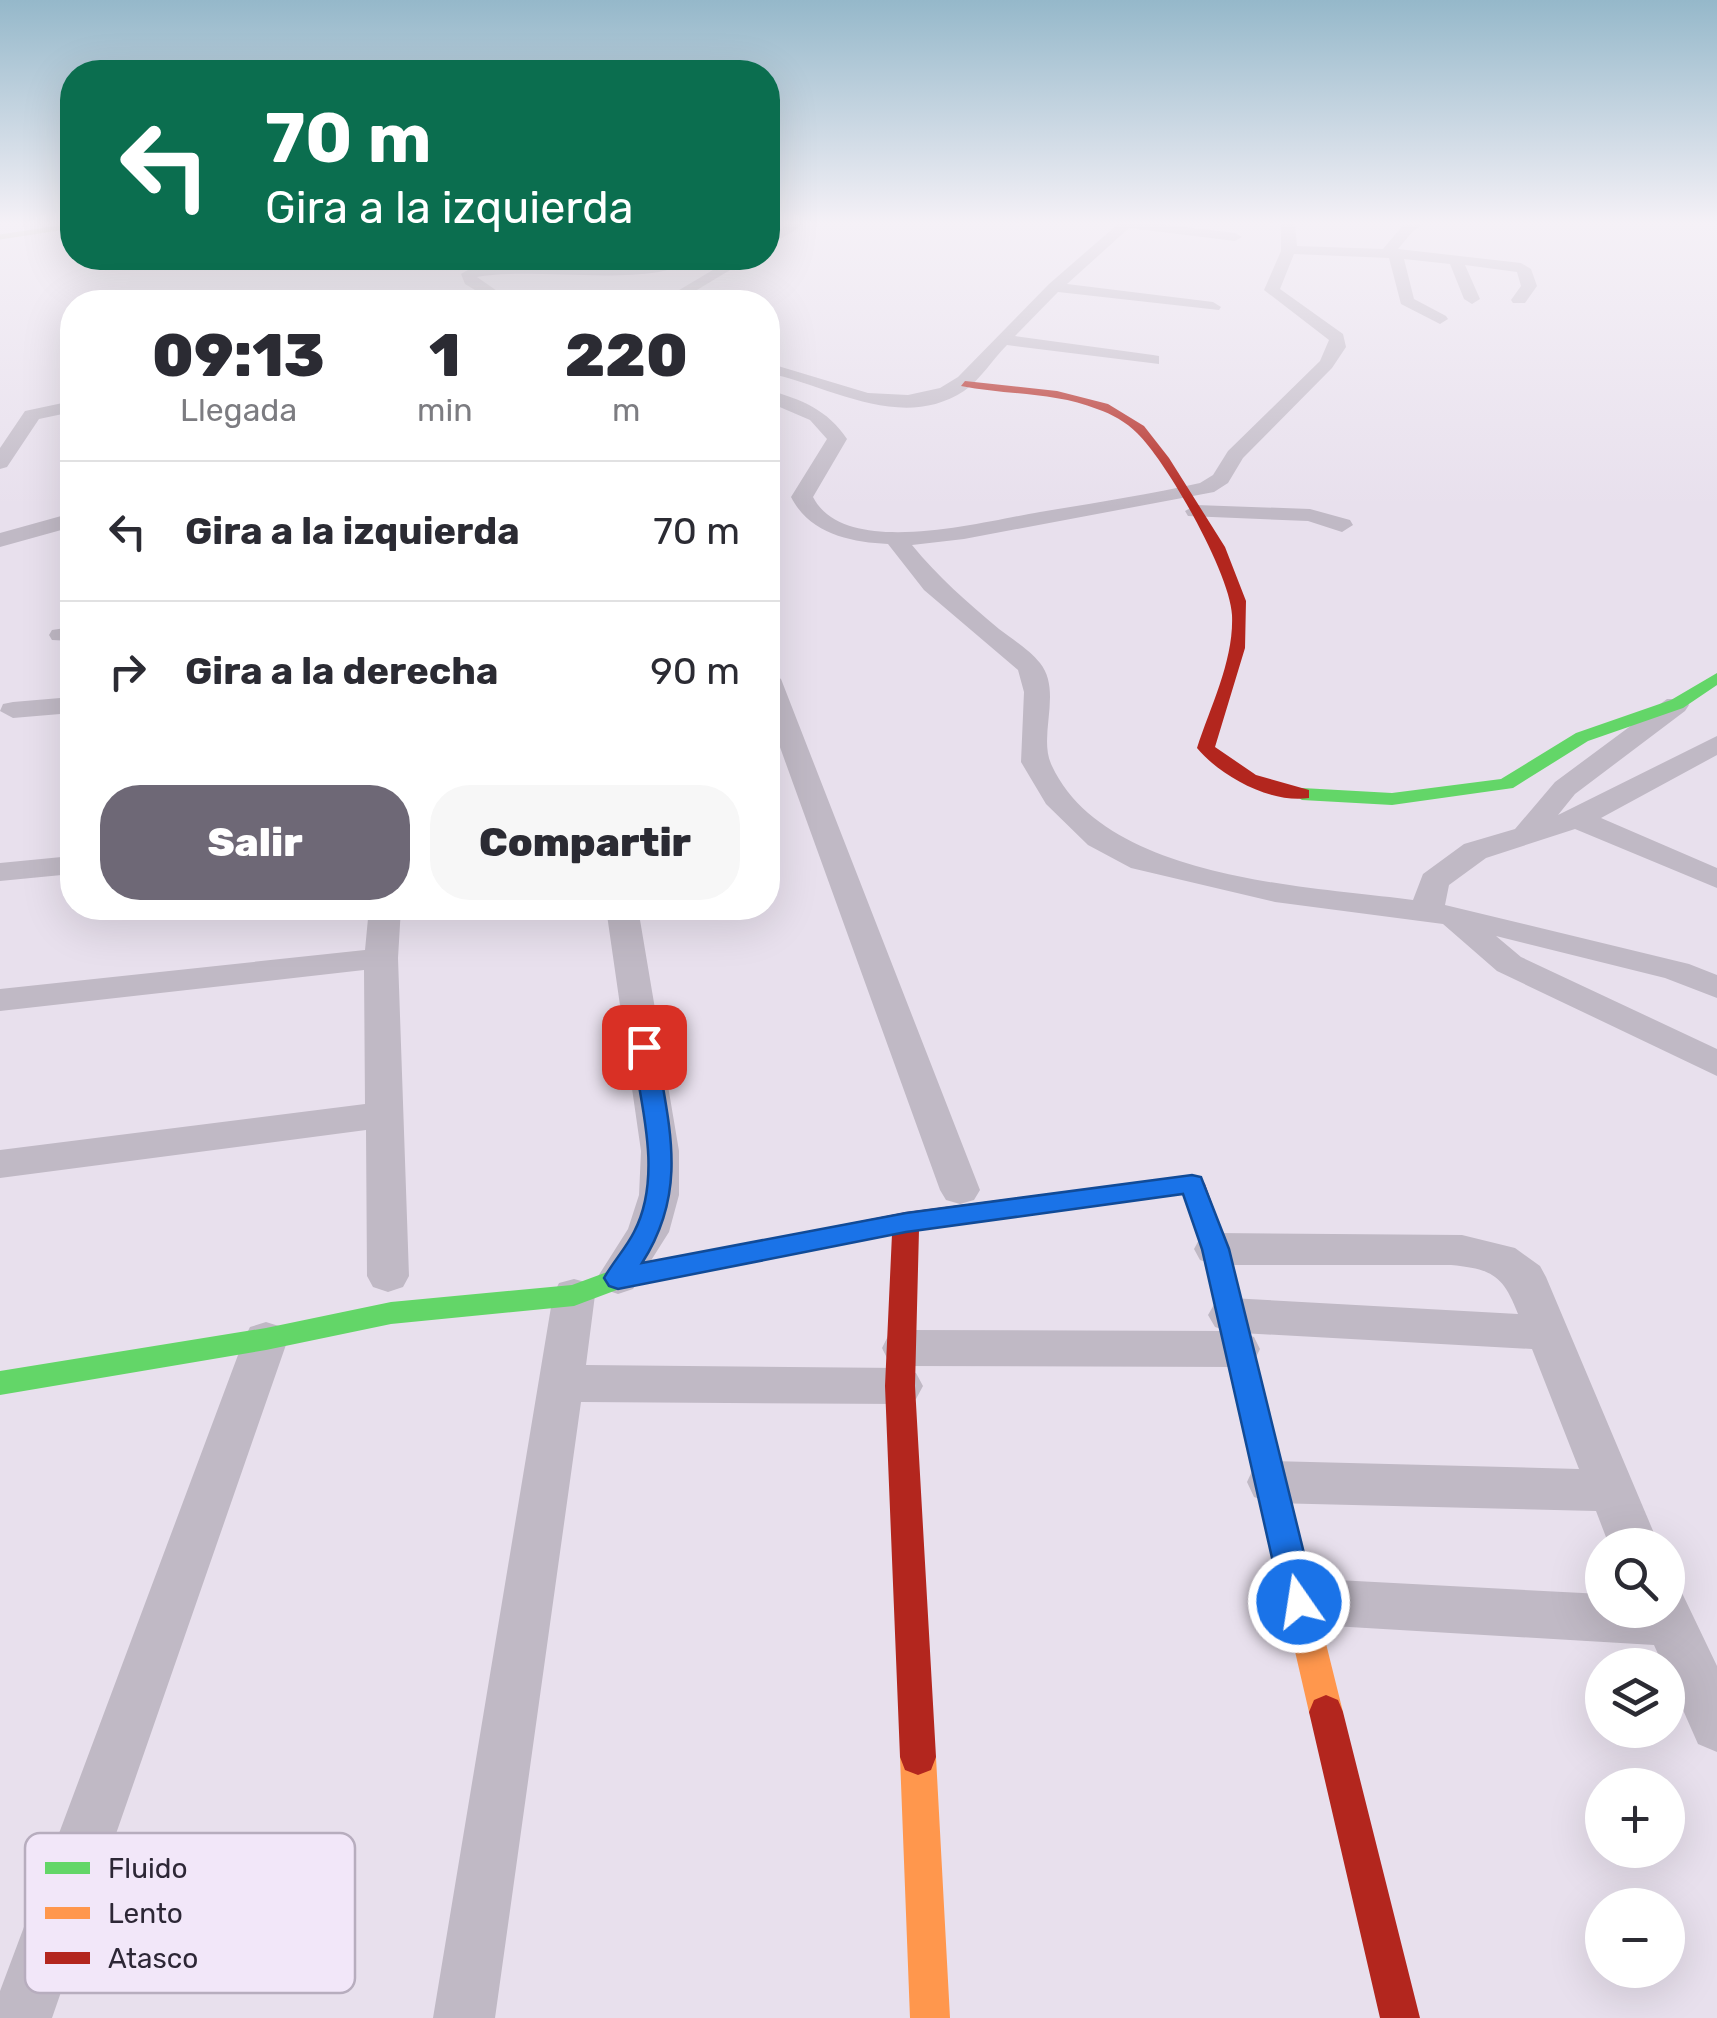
<!DOCTYPE html>
<html lang="es">
<meta charset="utf-8">
<style>
body{margin:0;font-family:Rubik,sans-serif;background:#f7f7f7;color:#2b2b33;height:100vh;display:flex;flex-direction:column;font-size:38px;white-space:nowrap}
*{box-sizing:border-box;margin:0}
p{font-size:32px;color:#7c7c81}
.icon{flex:none;width:55px;height:55px;fill:none;stroke:currentColor;stroke-width:2;stroke-linecap:round;stroke-linejoin:round}
.map{position:relative;flex:1;overflow:hidden}
.side{position:absolute;left:60px;top:290px;width:720px;height:630px;display:flex;flex-direction:column;background:#fff;border-radius:40px;box-shadow:0 10px 40px #0002}
.side>*{flex:none}
.hud{position:absolute;left:60px;top:60px;width:720px;height:210px;border-radius:40px;box-shadow:0 10px 40px #0002;background:#0b6e4f;color:#fff;overflow:hidden}
.tools{position:absolute;left:1585px;top:1528px;display:grid;gap:20px}
.tools a{display:grid;place-items:center;width:100px;height:100px;border-radius:50%;background:#fff;box-shadow:0 10px 40px #0002;font-size:50px}
.pin{position:absolute;display:grid;place-items:center;width:85px;height:85px;color:#fff;margin:-42px;border-radius:20px;box-shadow:0 5px 15px #0006}
.me{position:absolute;width:110px;margin:-55px;rotate:347deg;stroke-linejoin:round;filter:drop-shadow(0 0 8px #0008)}
.turn{display:flex;align-items:center;gap:35px;height:210px;padding:0 40px;font-size:45px}
.turn .icon{width:130px;height:130px;stroke-width:2.5}
.turn b{display:block;font-size:70px;line-height:85px}
.eta{display:flex;justify-content:space-evenly;align-items:center;height:170px;text-align:center}
.eta b{font-size:60px;font-weight:800;line-height:70px}
.action{display:flex;gap:20px;margin-top:auto;padding:20px 40px}
.action a{flex:1;height:115px;border-radius:40px;background:#6e6876;color:#fff;font-size:40px;font-weight:800;line-height:115px;text-align:center}
.action a+a{background:#f7f7f7;color:#2b2b33}
ul{padding:0;list-style:none}
li{display:flex;align-items:center;gap:30px;height:140px;padding:0 40px;border-top:2px solid #e1e1e2}
li div{flex:1}
li b{display:block;font-size:38px}
li em{font-style:normal}
.map>svg:first-child{display:block}
.lines{fill:none;stroke-linecap:round;stroke-linejoin:round}
.stream{stroke:#babd9c;stroke-width:5}
.street{fill:#c0b9c5;fill-rule:evenodd}
.fast{fill:#63d668;fill-rule:evenodd}
.slow{fill:#ff974d;fill-rule:evenodd}
.jam{fill:#b3261e;fill-rule:evenodd}
.route{fill:#1a73e8;stroke:#114b97;stroke-width:2.5}
.key{fill:#f2e7f9;stroke:#b7adbe;stroke-width:2.5}
.key-label{font-size:28px;fill:#2d2736}
</style>
<div class="map">
<svg width="1717" height="2018" viewBox="0 0 1717 2018">
<rect width="100%" height="100%" fill="#e8e0ed"/>
<g class="lines">
<path class="stream" d="M0,237L72,226"/>
<path class="street" d="M788,224H804L768,247V237Z
M1118,224H1161L1235,233L1242,237L1235,241L1129,228L1067,284L1213,302L1221,307L1219,310L1058,292L1015,336L1153,355L1159,356V364L1007,345C993,359 980,380 964,391C901,432 830,386 768,373V363L868,393L908,395L940,388L958,377L1049,284Z
M1281,224H1295L1297,246L1383,249L1403,225L1425,224L1413,231L1398,249L1521,263L1531,269L1537,286L1525,303H1513L1511,300L1521,286L1517,272L1465,265L1480,299L1472,304L1464,299L1450,264L1404,259L1414,299L1446,316L1448,319L1440,324L1401,304L1389,258L1294,254L1280,289L1343,334L1346,347L1332,368L1243,458L1228,483L1214,492L964,539L912,545C938,577 967,602 999,629C1012,639 1030,650 1040,663C1063,692 1037,736 1052,766C1105,879 1304,886 1413,900L1423,874L1464,844L1515,829L1555,782L1667,699H1685L1689,705L1685,711L1575,794L1558,815L1717,736V755L1601,818L1717,868V888L1575,829L1486,858L1449,885L1445,905L1689,964L1717,975V998L1665,978L1496,936L1521,957L1717,1049V1076L1497,971L1443,924L1275,902L1131,868L1088,845L1046,804L1021,762L1024,692L1018,670L924,590L888,544C850,542 810,534 791,497L827,439L810,420L768,402V390C801,399 828,410 847,439L813,497C845,560 985,521 1040,512C1093,503 1147,495 1200,483L1213,475L1228,451L1320,361L1329,340L1264,290L1281,251Z
M677,258H696C655,290 534,266 477,277L513,302H495L465,284L461,274C503,246 622,279 677,258Z
M733,258H750L677,302H659Z
M72,401V412L39,419L7,467L0,469V448L25,411Z
M1196,505L1310,509L1350,520L1353,525L1342,532L1308,521L1188,516L1185,511Z
M72,513V527L0,547V533Z
M72,627V641L52,640L49,635L52,630Z
M768,671L781,679L980,1190L974,1200L960,1204L946,1200L940,1190L768,714Z
M72,697V713L13,718L0,711L3,704L13,702Z
M72,856V874L0,881V863Z
M369,908H401L398,958L409,1276L403,1287L388,1292L373,1287L367,1276L366,1130L0,1178V1150L365,1104L364,970L0,1011V989L365,950Z
M606,908H638L679,1151V1195L669,1232L633,1289L618,1294L603,1289L597,1278L628,1229L639,1195L641,1151Z
M1215,1233L1462,1235L1515,1248L1540,1266L1546,1277L1659,1545H1609L1596,1511L1271,1503L1254,1497L1247,1482L1254,1467L1271,1461L1579,1469L1532,1349L1241,1333L1254,1337L1260,1349L1254,1361L1238,1367L904,1366L888,1360L882,1348L888,1336L904,1330L1228,1331L1215,1327L1208,1315L1215,1303L1230,1298L1518,1314C1503,1275 1492,1269 1451,1265H1215L1200,1260L1194,1249L1200,1238Z
M574,1279L589,1283L595,1295L586,1365L900,1368L916,1373L923,1386L916,1399L900,1404L581,1402L495,2018H433L553,1295L559,1283Z
M266,1322L282,1327L288,1339L52,2018H0V1991L244,1339L250,1327Z
M1299,1578L1602,1594V1610H1668V1588L1682,1593L1717,1666V1752L1698,1744L1668,1676V1665H1663L1654,1645L1299,1624L1281,1618L1273,1601L1281,1584Z"/>
<path class="fast" d="M1717,673V685L1683,708L1588,741L1513,788L1392,805L1302,800L1293,794L1302,788L1392,793L1501,779L1576,733L1671,700Z
M800,1233L809,1236L813,1243L809,1250L622,1288L574,1306L391,1324L266,1350L0,1395V1371L266,1328L391,1302L572,1285L618,1268Z"/>
<path class="slow" d="M1214,1235L1223,1238L1227,1245L1343,1712L1338,1724L1326,1729L1314,1724L1309,1712L1201,1245L1205,1238Z
M918,1739L931,1744L936,1757L950,2018H910L900,1757L905,1744Z"/>
<path class="jam" d="M965,381L1057,391L1108,404L1144,426L1169,458L1225,547L1246,601L1245,648L1215,747L1256,775L1309,790V798C1271,804 1220,776 1197,748C1211,705 1234,660 1232,615C1230,573 1167,462 1137,433C1126,422 1112,414 1097,409C1054,392 1006,395 961,386Z
M1192,1175L1201,1178L1205,1184L1227,1245L1223,1252L1214,1255L1205,1252L1183,1194L919,1230L915,1386L936,1757L931,1770L918,1775L905,1770L900,1757L885,1386L892,1234L800,1253L791,1250L787,1243L791,1236L800,1233L906,1212Z
M1326,1695L1338,1700L1343,1712L1420,2018H1380L1309,1712L1314,1700Z"/>
</g>
<linearGradient id="sky" x2="0" y2="1"><stop stop-color="#95b8ca"/><stop offset="0.44" stop-color="#f5f1f7"/><stop offset="1" stop-color="#f5f1f7" stop-opacity="0"/></linearGradient>
<rect width="1717" height="507" fill="url(#sky)"/>
<path class="route" d="M644,1039L656,1047C669,1127 689,1190 642,1263L906,1213L1192,1175L1201,1177L1229,1249L1316,1602L1311,1612L1299,1617L1287,1612L1282,1602L1202,1249L1183,1194L906,1232L618,1289L609,1286L604,1278C613,1262 626,1248 634,1232C663,1177 641,1104 632,1047Z"/>
<rect x="25" y="1833" width="330" height="160" rx="15" class="key"/>
<rect x="45" y="1862" width="45" height="12" fill="#63d668"/>
<rect x="45" y="1907" width="45" height="12" fill="#ff974d"/>
<rect x="45" y="1952" width="45" height="12" fill="#b3261e"/>
<g class="key-label">
<text x="108" y="1878">Fluido</text>
<text x="108" y="1923">Lento</text>
<text x="108" y="1968">Atasco</text>
</g>
</svg>
<div class="tools">
<a><svg class="icon" aria-label="search" viewBox="0 0 24 24"><circle cx="10" cy="10" r="6"/><path d="M15 15l6 6"/></svg></a>
<a><svg class="icon" aria-label="layers" viewBox="0 0 24 24"><path d="M12 4l9 5-9 5-9-5zM3 14l9 5 9-5"/></svg></a>
<a>+</a>
<a>−</a>
</div>
<div class="pin" style="left:644px;top:1047px;background:#d93025"><svg class="icon" aria-label="arrive" viewBox="0 0 24 24"><path d="M6 21V4h12l-3 4 3 4H6"/></svg></div>
<svg class="me" style="left:1299px;top:1602px" viewBox="-20 -20 40 40"><circle r="17" fill="#1a73e8" stroke="#fff" stroke-width="3"/><path d="M0-11L8 9 0 5-8 9z" fill="#fff"/></svg>
<div class="hud">
<div class="turn"><svg class="icon" aria-label="left" viewBox="0 0 24 24"><path d="M17 20v-9H6M10 6l-5 5 5 5"/></svg><div><b>70 m</b>Gira a la izquierda</div></div>
</div>
<section class="side">
<div class="eta">
<div><b>09:13</b><p>Llegada</p></div>
<div><b>1</b><p>min</p></div>
<div><b>220</b><p>m</p></div>
</div>
<ul>
<li><svg class="icon" aria-label="left" viewBox="0 0 24 24"><path d="M17 20v-9H6M10 6l-5 5 5 5"/></svg><div><b>Gira a la izquierda</b></div><em>70 m</em></li>
<li><svg class="icon" aria-label="right" viewBox="0 0 24 24"><path d="M7 20v-9h11M14 6l5 5-5 5"/></svg><div><b>Gira a la derecha</b></div><em>90 m</em></li>
</ul>
<div class="action"><a>Salir</a><a>Compartir</a></div>
</section>
</div>
